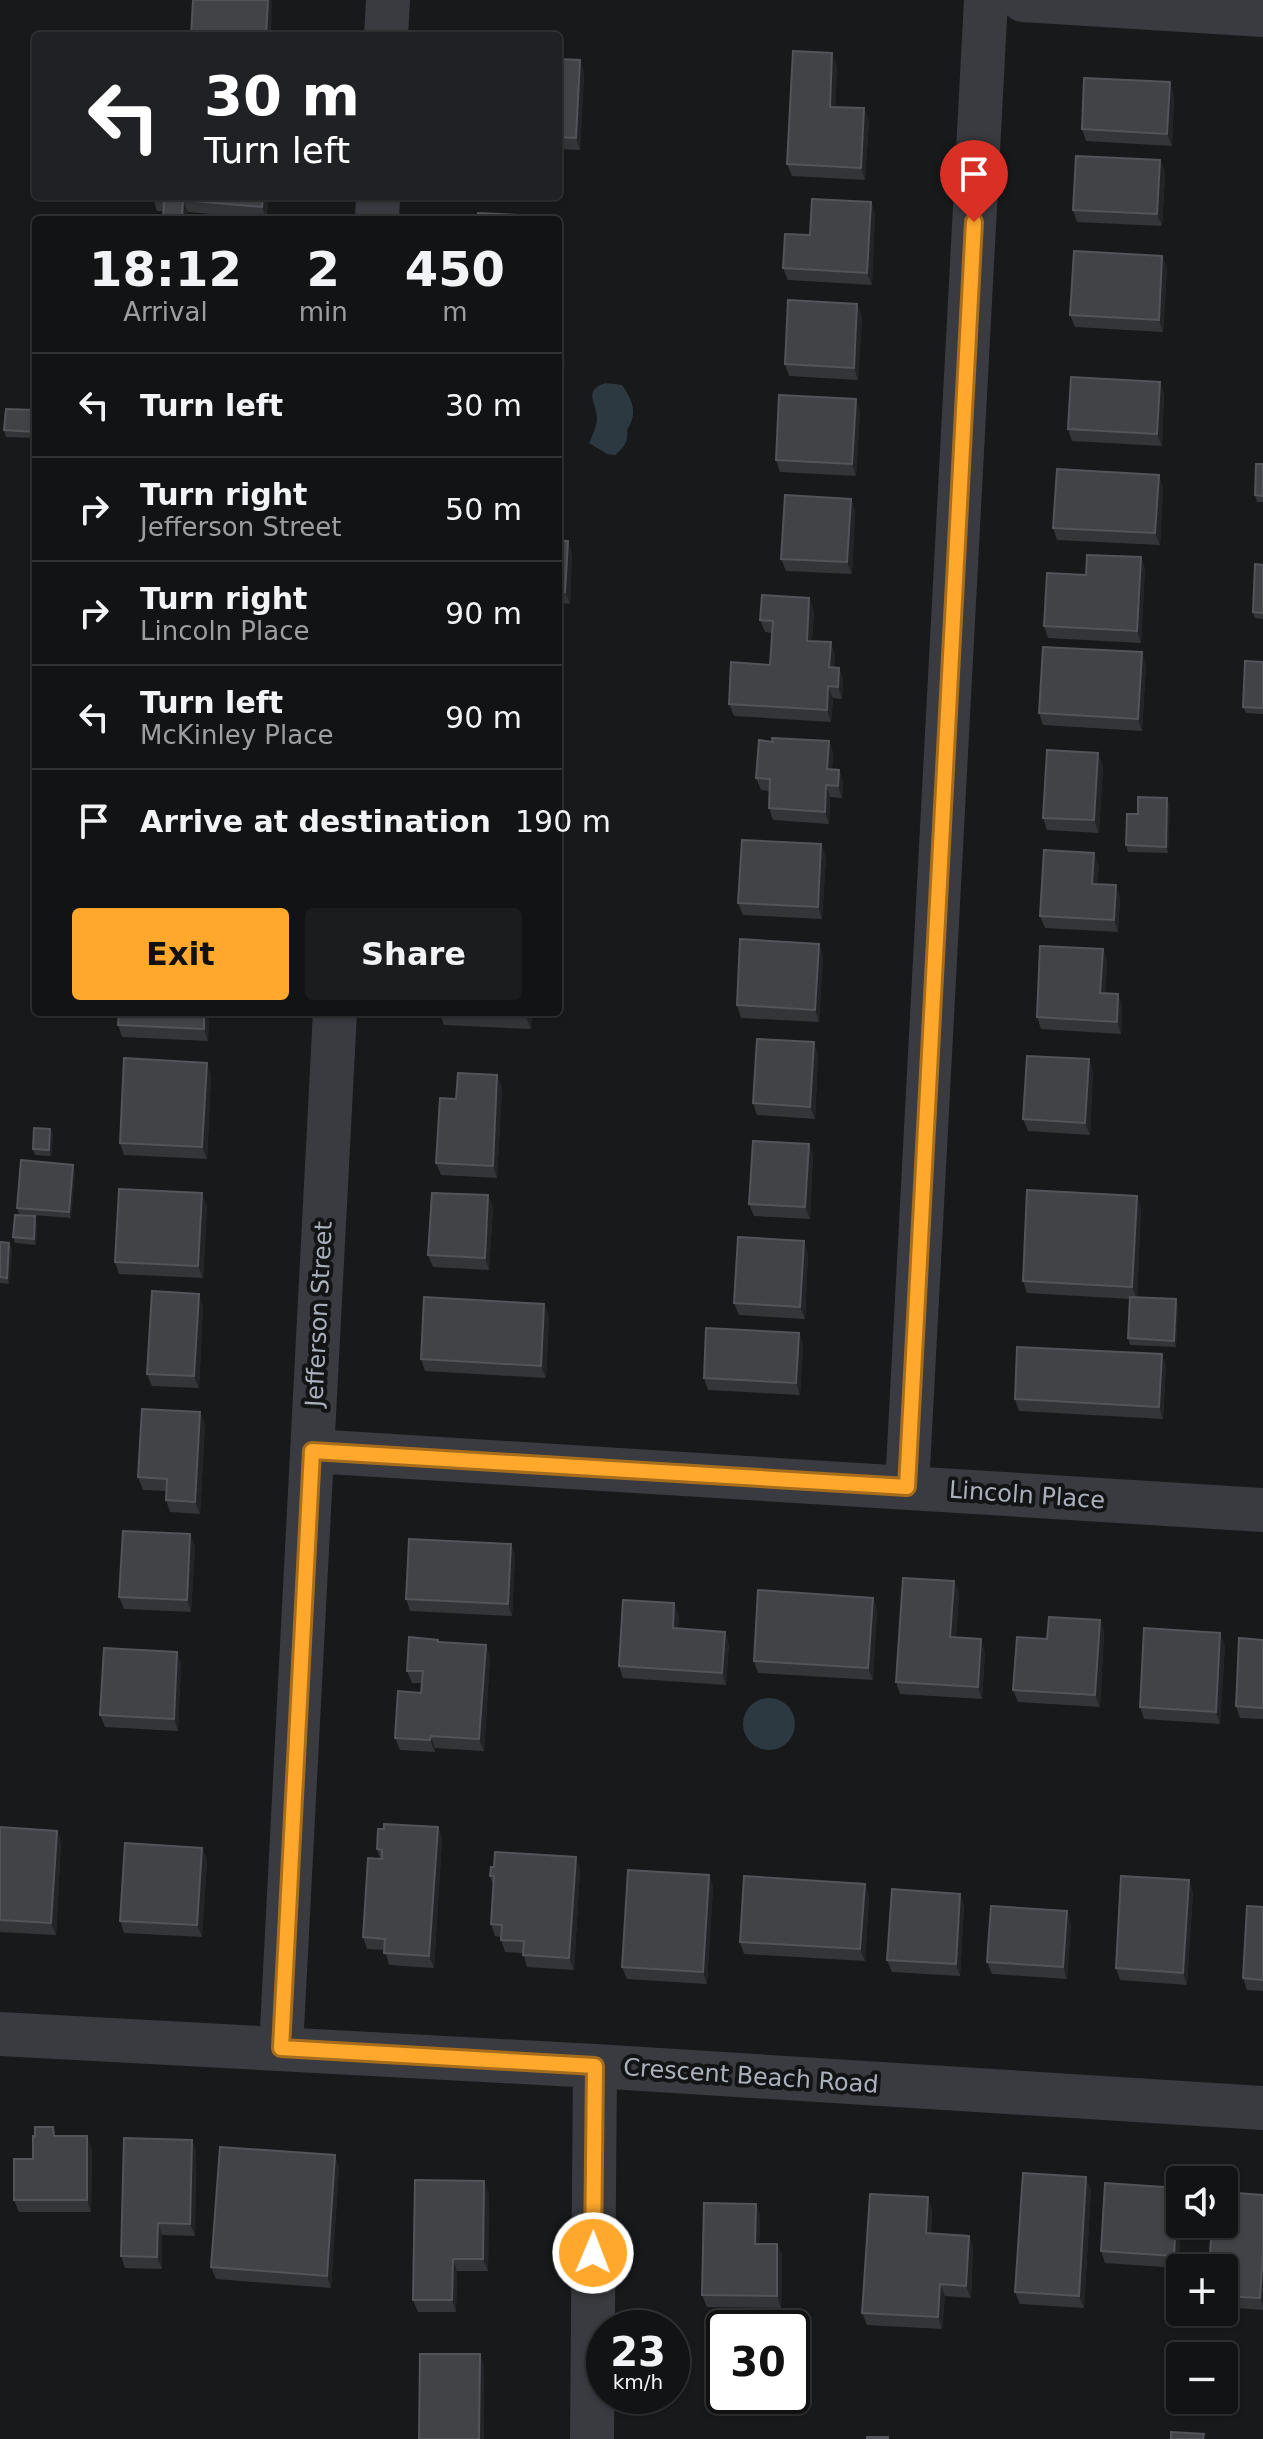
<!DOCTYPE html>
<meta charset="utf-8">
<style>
body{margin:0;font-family:"DejaVu Sans",sans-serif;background:#1b1c1d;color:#f1f3f6;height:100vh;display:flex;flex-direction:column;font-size:30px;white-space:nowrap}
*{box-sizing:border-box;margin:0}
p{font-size:26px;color:#9c9ea0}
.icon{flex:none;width:44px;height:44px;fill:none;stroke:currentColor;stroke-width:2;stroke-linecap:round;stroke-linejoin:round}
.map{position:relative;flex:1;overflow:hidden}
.sheet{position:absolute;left:32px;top:216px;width:530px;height:800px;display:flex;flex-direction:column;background:#121314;border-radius:8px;box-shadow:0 2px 6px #0004,0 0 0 2px #313234}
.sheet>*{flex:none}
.guide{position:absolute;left:32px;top:32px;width:530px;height:168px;border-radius:8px;box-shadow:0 2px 6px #0004,0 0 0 2px #313234;background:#202124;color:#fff;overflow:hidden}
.fabs{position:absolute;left:1166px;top:2166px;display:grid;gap:16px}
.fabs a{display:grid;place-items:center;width:72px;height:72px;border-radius:8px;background:#121314;box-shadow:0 2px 6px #0004,0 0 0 2px #313234;font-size:40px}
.speed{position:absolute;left:586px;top:2310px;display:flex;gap:16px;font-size:40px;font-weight:700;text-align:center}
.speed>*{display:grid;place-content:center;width:104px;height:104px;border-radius:50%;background:#121314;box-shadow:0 2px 6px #0004,0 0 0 2px #313234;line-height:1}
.speed small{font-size:20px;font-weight:400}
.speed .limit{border:4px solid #111;border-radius:12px;background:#fff;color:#111}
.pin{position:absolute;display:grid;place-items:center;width:68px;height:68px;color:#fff;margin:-82px -34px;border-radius:50% 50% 50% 0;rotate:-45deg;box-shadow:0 0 8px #0007}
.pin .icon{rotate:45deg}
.me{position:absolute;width:88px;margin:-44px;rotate:1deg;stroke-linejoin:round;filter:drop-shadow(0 0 6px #0008)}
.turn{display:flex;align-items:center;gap:28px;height:168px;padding:0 40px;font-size:36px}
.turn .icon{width:104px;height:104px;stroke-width:2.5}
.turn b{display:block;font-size:56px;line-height:68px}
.eta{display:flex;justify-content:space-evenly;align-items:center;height:136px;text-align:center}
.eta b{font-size:48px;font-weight:700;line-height:56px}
.cta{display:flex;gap:16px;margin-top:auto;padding:16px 40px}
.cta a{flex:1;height:92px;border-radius:8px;background:#ffa82c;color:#111;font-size:32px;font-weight:700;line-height:92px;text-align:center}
.cta a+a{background:#1b1c1d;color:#f1f3f6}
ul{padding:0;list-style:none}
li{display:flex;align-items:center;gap:24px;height:104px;padding:0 40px;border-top:2px solid #313234}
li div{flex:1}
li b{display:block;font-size:30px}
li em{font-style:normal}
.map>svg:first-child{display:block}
.water{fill:#2d3941}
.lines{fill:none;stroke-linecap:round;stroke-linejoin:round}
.minor{stroke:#393b40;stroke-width:44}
.wall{fill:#343539}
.shaded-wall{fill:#232427}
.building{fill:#414347;stroke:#515459;stroke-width:2}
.route-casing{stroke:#a66d1d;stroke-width:20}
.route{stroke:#ffa82c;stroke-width:14}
.labels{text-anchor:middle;stroke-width:8;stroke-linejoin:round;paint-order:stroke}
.street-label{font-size:24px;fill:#aab1bc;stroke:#131416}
</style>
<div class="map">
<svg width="1263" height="2439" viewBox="0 0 1263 2439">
<rect width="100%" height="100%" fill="#18191b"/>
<path class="water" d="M605,383L622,385C633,401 638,413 627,430C629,441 624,448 615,455L607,454L589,443C592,437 597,425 597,418C596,402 583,391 605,383Z
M743 1724a26 26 0 1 1 52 0a26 26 0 1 1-52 0Z"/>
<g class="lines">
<path class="minor" d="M1023,0L1263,15
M386,36L388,0
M377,220L378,196
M312,1451L1263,1510
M907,1487L986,0
M0,2034L595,2066L1263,2108
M281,2048L335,1012
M592,2439L595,2066"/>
</g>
<path class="wall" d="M558,59L584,72L580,150L558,149Z
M837,65L835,107L869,120L865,180L792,176L787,164Z
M1174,95L1172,146L1086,141L1082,129Z
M1160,160L1165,172L1162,226L1077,222L1073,210Z
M269,196L266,219L188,212L157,211L153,199Z
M871,202L875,214L872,285L788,280L783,268L810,235Z
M1162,256L1167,268L1163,332L1075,327L1070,315Z
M857,304L862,316L858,380L789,376L785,364Z
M1160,382L1164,394L1162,446L1072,441L1068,429Z
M36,410V438L6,437L4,430Z
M860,411L856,476L780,472L776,460Z
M1263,464V502H1257L1255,495Z
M1163,487L1160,545L1057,540L1053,528Z
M851,499L855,511L852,574L786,571L781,559Z
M558,541L572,553L570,604L558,603Z
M1141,557L1145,569L1141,643L1048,638L1044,626L1086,575Z
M1263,565V619L1255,618L1253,612Z
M814,610L812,641L835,654L834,667L839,668L843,680L842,699L833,698L831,722L734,716L729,704L770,665L772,633L765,632L760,620Z
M1142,652L1146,664L1142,731L1043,725L1039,713Z
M1263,662V714L1246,713L1243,707Z
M829,741L833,753L832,770H839L843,782L842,798L830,797L829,824L773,820L769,808L770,791L761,790L756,778L773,742Z
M1103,765L1099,833L1047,830L1043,818Z
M1170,804L1168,853L1128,852L1126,845Z
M821,844L826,856L822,919L743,915L738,903Z
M1099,865L1097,884L1120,897L1118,932L1045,928L1040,916Z
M819,944L823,956L819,1022L741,1018L737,1005Z
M1103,949L1107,961L1105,993L1118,994L1122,1006L1121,1034L1041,1029L1037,1017Z
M119,1012H209L208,1041L122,1037L118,1025Z
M439,1012H532L531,1029L444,1025Z
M818,1054L815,1119L757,1115L753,1103Z
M1093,1071L1090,1135L1028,1131L1023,1119Z
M211,1075L207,1159L124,1155L120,1143Z
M502,1087L497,1178L441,1175L436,1163L456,1099Z
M50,1129L53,1135L51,1156L35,1155L33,1149Z
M809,1144L813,1156L810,1219L754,1216L749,1204Z
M75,1171L71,1218L19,1214L17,1208Z
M488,1195L493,1207L489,1270L433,1267L428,1255Z
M207,1205L203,1278L119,1274L115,1262Z
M1141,1208L1137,1298L1176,1299L1178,1306L1176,1347L1130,1345L1128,1338L1130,1299L1027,1293L1023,1281Z
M37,1222L36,1245L15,1243L13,1237Z
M0,1242L12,1249L9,1284L0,1283Z
M808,1253L805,1319L739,1315L734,1303Z
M544,1304L549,1316L546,1378L425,1371L421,1359Z
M203,1306L199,1388L152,1386L147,1374Z
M799,1333L803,1345L800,1395L708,1390L704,1378Z
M1166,1366L1163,1419L1019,1411L1015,1399Z
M205,1424L200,1514L170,1512L166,1500L167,1491L143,1490L138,1477Z
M511,1544L515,1556L512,1616L410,1611L406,1599Z
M195,1546L191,1612L124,1609L119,1597Z
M954,1581L959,1593L956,1637L985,1651L982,1699L900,1694L896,1682Z
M873,1598L877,1610L873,1680L758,1673L754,1661Z
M679,1615L678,1628L729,1644L726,1685L623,1678L619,1666Z
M1100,1620L1104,1632L1100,1707L1018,1702L1013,1690L1047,1639Z
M438,1640L439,1642L486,1645L490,1657L484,1751L435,1748V1752L400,1750L395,1738L421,1693L422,1683H412L407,1671Z
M1263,1640V1719L1240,1718L1236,1706Z
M1225,1645L1220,1724L1144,1719L1140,1707Z
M181,1664L178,1731L105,1727L100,1715Z
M0,1827L57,1831L61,1843L56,1935L0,1932Z
M438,1827L442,1839L434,1968L389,1965L385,1950L367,1949L363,1937L380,1859L377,1849Z
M202,1848L207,1860L202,1937L124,1933L120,1921Z
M580,1869L574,1970L527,1967L523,1953L505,1952L501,1940V1937L495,1936L491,1924L493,1885L490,1876Z
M709,1875L713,1887L707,1984L627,1979L622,1967Z
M1193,1892L1187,1985L1120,1980L1116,1968Z
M960,1894L964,1906L960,1976L892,1972L887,1960Z
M869,1896L865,1961L744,1954L740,1942Z
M1263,1907V1991L1247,1990L1243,1978Z
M1071,1923L1067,1979L992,1974L987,1962Z
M56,2136L92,2148L91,2212H19L14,2200L33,2159Z
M192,2140L196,2152L195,2236L162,2235V2269L125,2268L121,2256Z
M339,2167L331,2288L216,2279L211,2267Z
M1178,2188L1180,2194L1181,2224L1178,2268L1105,2263L1101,2251Z
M1091,2189L1084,2308L1020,2304L1015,2292Z
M489,2193L488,2271H457L456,2312H418L413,2300Z
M1263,2195V2310L1224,2307V2268Z
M756,2204L760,2216L759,2244H777L782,2256L781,2308L707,2307L702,2295Z
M932,2209L931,2234L969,2236L973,2248L971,2298L945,2296L942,2329L867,2325L862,2313Z"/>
<path class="shaded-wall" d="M268,0H272L271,36H266Z
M832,53L837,65L835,119L830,107Z
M580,60L584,72L580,150L576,138Z
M1170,82L1174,95L1172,146L1167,134Z
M864,108L869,120L865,180L861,168Z
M1160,160L1165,172L1162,226L1157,214Z
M263,196H269L266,219L262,207Z
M183,200L188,212L187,220H182Z
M871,202L875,214L872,285L867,273Z
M1162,256L1167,268L1163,332L1159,320Z
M857,304L862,316L858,380L854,368Z
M561,348L565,360L560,460L558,454V408Z
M1160,382L1164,394L1162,446L1157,434Z
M856,399L860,411L856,476L852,464Z
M1159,475L1163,487L1160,545L1155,533Z
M851,499L855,511L852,574L847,562Z
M568,541L572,553L570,604L565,592Z
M1141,557L1145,569L1141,643L1137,631Z
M809,598L814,610L811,653L807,641Z
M831,642L835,654L834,679L829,667Z
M1142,652L1146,664L1142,731L1138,719Z
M839,668L843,680L842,699L838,687Z
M828,686L833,698L831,722L827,710Z
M829,741L833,753L831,781L827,769Z
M1098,753L1103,765L1099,833L1094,820Z
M839,770L843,782L842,798L838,786Z
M826,785L830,797L829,824L825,812Z
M1167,798L1170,804L1168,853L1166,847Z
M821,844L826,856L822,919L818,907Z
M1094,853L1099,865L1096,896L1092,884Z
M1116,885L1120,897L1118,932L1114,920Z
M558,933L562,943L559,996L558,993Z
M819,944L823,956L819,1022L815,1010Z
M1103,949L1107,961L1105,1005L1100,993Z
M1118,994L1122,1006L1121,1034L1117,1022Z
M204,1012H209L208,1041L204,1029Z
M527,1012H532L531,1029L526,1017Z
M814,1042L818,1054L815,1119L810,1107Z
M1089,1059L1093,1071L1090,1135L1085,1123Z
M207,1063L211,1075L207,1159L202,1147Z
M497,1075L502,1087L497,1178L493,1166Z
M50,1129L53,1135L51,1156L49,1150Z
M809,1144L813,1156L810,1219L805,1207Z
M73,1165L75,1171L71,1218L69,1212Z
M202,1193L207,1205L203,1278L198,1266Z
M488,1195L493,1207L489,1270L485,1258Z
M1137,1196L1141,1208L1137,1299L1132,1287Z
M35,1216L37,1222L36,1245L34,1239Z
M804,1241L808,1253L805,1319L800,1307Z
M9,1243L12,1249L9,1284L7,1278Z
M199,1294L203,1306L199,1388L194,1376Z
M1176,1299L1178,1306L1176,1347L1174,1341Z
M544,1304L549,1316L546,1378L541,1366Z
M799,1333L803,1345L800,1395L796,1383Z
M1162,1354L1166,1366L1163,1419L1159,1407Z
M200,1412L205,1424L200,1514L195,1502Z
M190,1534L195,1546L191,1612L187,1600Z
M511,1544L515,1556L512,1616L508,1604Z
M954,1581L959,1593L955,1649L950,1637Z
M873,1598L877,1610L873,1680L868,1668Z
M674,1603L679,1615L677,1640L673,1628Z
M1100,1620L1104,1632L1100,1707L1095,1695Z
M725,1632L729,1644L726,1685L722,1673Z
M1220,1633L1225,1645L1220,1724L1216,1712Z
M981,1639L985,1651L982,1699L978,1687Z
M486,1645L490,1657L484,1751L479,1739Z
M177,1652L181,1664L178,1731L174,1719Z
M431,1736L435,1748V1752L430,1740Z
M438,1827L442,1839L434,1968L429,1956Z
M57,1831L61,1843L56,1935L51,1923Z
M202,1848L207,1860L202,1937L197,1925Z
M576,1857L580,1869L574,1970L569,1958Z
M709,1875L713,1887L707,1984L703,1972Z
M1189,1880L1193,1892L1187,1985L1183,1973Z
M865,1884L869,1896L865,1961L860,1949Z
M960,1894L964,1906L960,1976L956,1964Z
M1067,1911L1071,1923L1067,1979L1063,1967Z
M87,2136L92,2148L91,2212L87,2200Z
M192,2140L196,2152L195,2236L190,2224Z
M335,2155L339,2167L331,2288L327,2276Z
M1086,2177L1091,2189L1084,2308L1079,2296Z
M484,2181L489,2193L488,2271L483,2259Z
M1178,2188L1180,2194L1181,2224L1178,2268L1174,2256Z
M928,2197L932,2209L930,2245L926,2233Z
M756,2204L760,2216L759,2256L755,2244Z
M158,2223L162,2235V2269L157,2257Z
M969,2236L973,2248L971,2298L966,2286Z
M777,2244L782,2256L781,2308L777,2296Z
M1263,2252V2307L1260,2298Z
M453,2259L457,2271L456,2312L452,2300Z
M940,2284L945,2296L942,2329L938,2317Z
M480,2354L484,2366V2439H479Z"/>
<path class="building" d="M193,0H268L266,36H191Z
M793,51L832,53L830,107L864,108L861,168L787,164Z
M558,59L580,60L576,138L558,137Z
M1084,78L1170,82L1167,134L1082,129Z
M1076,156L1160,160L1157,214L1073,210Z
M153,196H263L262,207L183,200L182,220H163L164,201L153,199Z
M812,199L871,202L867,273L783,268L785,234L810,235Z
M478,213L538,216V220H477Z
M1074,251L1162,256L1159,320L1070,315Z
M788,300L857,304L854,368L785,364Z
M558,348H561L558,408Z
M1071,377L1160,382L1157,434L1068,429Z
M779,395L856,399L852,464L776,460Z
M6,409L36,410V432L4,430Z
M1256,464H1263V496L1255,495Z
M1057,469L1159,475L1155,533L1053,528Z
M785,495L851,499L847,562L781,559Z
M558,541H568L565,592H558Z
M1087,555L1141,557L1137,631L1044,626L1047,573L1086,575Z
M1255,564L1263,565V613L1253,612Z
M762,595L809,598L807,641L831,642L829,667L839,668L838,687L828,686L827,710L729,704L731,662L770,665L773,621L760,620Z
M1043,647L1142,652L1138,719L1039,713Z
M1245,661L1263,662V708L1243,707Z
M772,738L829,741L827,769L839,770L838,786L826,785L825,812L769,808L770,779L756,778L759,740L773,742Z
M1047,750L1098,753L1094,820L1043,818Z
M1138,797L1167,798L1166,847L1126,845L1127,814H1138Z
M742,840L821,844L818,907L738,903Z
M1044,850L1094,853L1092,884L1116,885L1114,920L1040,916Z
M740,939L819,944L815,1010L737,1005Z
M1040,946L1103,949L1100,993L1118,994L1117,1022L1037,1017Z
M119,1012H204V1029L118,1025Z
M439,1012H527L526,1017Z
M757,1039L814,1042L810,1107L753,1103Z
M1027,1056L1089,1059L1085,1123L1023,1119Z
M124,1058L207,1063L202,1147L120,1143Z
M458,1073L497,1075L493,1166L436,1163L440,1098L456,1099Z
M34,1128L50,1129L49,1150L33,1149Z
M753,1141L809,1144L805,1207L749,1204Z
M21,1160L73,1165L69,1212L17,1208Z
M119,1189L202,1193L198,1266L115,1262Z
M1027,1190L1137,1196L1132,1287L1023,1281Z
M432,1193L488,1195L485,1258L428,1255Z
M15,1215L35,1216L34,1239L13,1237Z
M738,1237L804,1241L800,1307L734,1303Z
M0,1242L9,1243L7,1278L0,1277Z
M152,1291L199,1294L194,1376L147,1374Z
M424,1297L544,1304L541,1366L421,1359Z
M1130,1297L1176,1299L1174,1341L1128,1338Z
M706,1328L799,1333L796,1383L704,1378Z
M1017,1347L1162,1354L1159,1407L1015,1399Z
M142,1409L200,1412L195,1502L166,1500L167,1479L138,1477Z
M123,1531L190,1534L187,1600L119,1597Z
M409,1539L511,1544L508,1604L406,1599Z
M903,1578L954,1581L950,1637L981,1639L978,1687L896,1682Z
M758,1590L873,1598L868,1668L754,1661Z
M623,1600L674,1603L673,1628L725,1632L722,1673L619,1666Z
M1049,1617L1100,1620L1095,1695L1013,1690L1017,1637L1047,1639Z
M1144,1628L1220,1633L1216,1712L1140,1707Z
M409,1637L438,1640V1642L486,1645L479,1739L431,1736L430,1740L395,1738L398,1691L421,1693L423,1671H407Z
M1239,1638L1263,1640V1708L1236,1706Z
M104,1648L177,1652L174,1719L100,1715Z
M384,1824L438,1827L429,1956L384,1953L385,1939L363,1937L368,1858L382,1859V1850L377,1849L378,1829H384Z
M0,1827L57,1831L51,1923L0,1920Z
M125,1843L202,1848L197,1925L120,1921Z
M495,1852L576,1857L569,1958L523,1955L524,1941L501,1940L502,1925L491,1924L494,1876H490L491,1867H494Z
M628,1870L709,1875L703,1972L622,1967Z
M744,1876L865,1884L860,1949L740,1942Z
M1121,1876L1189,1880L1183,1973L1116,1968Z
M892,1889L960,1894L956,1964L887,1960Z
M991,1906L1067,1911L1063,1967L987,1962Z
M1247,1906L1263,1907V1980L1243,1978Z
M35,2127H53L54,2136H87V2200H14V2159H33V2136H35Z
M124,2138L192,2140L190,2224L158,2223L157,2257L121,2256Z
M220,2147L335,2155L327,2276L211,2267Z
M1023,2173L1086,2177L1079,2296L1015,2292Z
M415,2180L484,2181L483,2259H453L452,2300H413Z
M1105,2183L1178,2188L1174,2256L1101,2251Z
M1224,2192L1263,2195V2252L1260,2298L1224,2296V2268H1209L1212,2224H1224Z
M870,2194L928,2197L926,2233L969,2236L966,2286L940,2284L938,2317L862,2313Z
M704,2203L756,2204L755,2244H777V2296L702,2295Z
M420,2354H480L479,2439H419Z
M1171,2432L1204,2434L1203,2439H1171Z
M867,2437H888V2439H867Z"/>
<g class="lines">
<defs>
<path id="route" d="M593,2253L595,2066L281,2048L312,1451L907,1487L974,222"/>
</defs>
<use href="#route" class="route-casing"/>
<use href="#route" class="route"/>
</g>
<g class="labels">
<g class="street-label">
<text transform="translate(319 1314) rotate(-87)" y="8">Jefferson Street</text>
<text transform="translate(1027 1495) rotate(4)" y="8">Lincoln Place</text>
<text transform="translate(751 2076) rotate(4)" y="8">Crescent Beach Road</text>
</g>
</g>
</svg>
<div class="fabs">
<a><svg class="icon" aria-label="sound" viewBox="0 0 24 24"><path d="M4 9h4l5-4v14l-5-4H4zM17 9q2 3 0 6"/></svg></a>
<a>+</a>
<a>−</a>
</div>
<div class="speed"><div>23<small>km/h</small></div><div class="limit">30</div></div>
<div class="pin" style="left:974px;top:222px;background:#d93025"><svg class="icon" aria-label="arrive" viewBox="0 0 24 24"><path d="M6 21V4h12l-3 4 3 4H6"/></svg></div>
<svg class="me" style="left:593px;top:2253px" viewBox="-20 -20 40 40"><circle r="17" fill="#ffa82c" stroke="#fff" stroke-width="3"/><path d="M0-11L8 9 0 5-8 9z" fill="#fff"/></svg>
<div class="guide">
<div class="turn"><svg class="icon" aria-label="left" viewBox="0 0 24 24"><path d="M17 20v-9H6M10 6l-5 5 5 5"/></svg><div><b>30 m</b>Turn left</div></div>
</div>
<section class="sheet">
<div class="eta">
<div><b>18:12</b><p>Arrival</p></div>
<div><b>2</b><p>min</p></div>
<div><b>450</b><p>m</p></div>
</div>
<ul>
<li><svg class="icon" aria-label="left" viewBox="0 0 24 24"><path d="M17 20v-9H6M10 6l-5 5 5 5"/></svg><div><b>Turn left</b></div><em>30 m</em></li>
<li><svg class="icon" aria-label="right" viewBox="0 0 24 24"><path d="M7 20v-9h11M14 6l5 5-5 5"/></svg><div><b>Turn right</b><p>Jefferson Street</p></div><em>50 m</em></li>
<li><svg class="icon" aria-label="right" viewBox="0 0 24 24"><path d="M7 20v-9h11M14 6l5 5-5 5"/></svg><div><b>Turn right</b><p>Lincoln Place</p></div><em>90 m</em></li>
<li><svg class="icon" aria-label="left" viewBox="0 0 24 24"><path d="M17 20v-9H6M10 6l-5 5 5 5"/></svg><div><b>Turn left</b><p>McKinley Place</p></div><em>90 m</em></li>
<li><svg class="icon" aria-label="arrive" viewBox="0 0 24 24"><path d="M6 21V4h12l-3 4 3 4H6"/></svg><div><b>Arrive at destination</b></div><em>190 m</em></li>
</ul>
<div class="cta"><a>Exit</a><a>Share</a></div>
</section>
</div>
